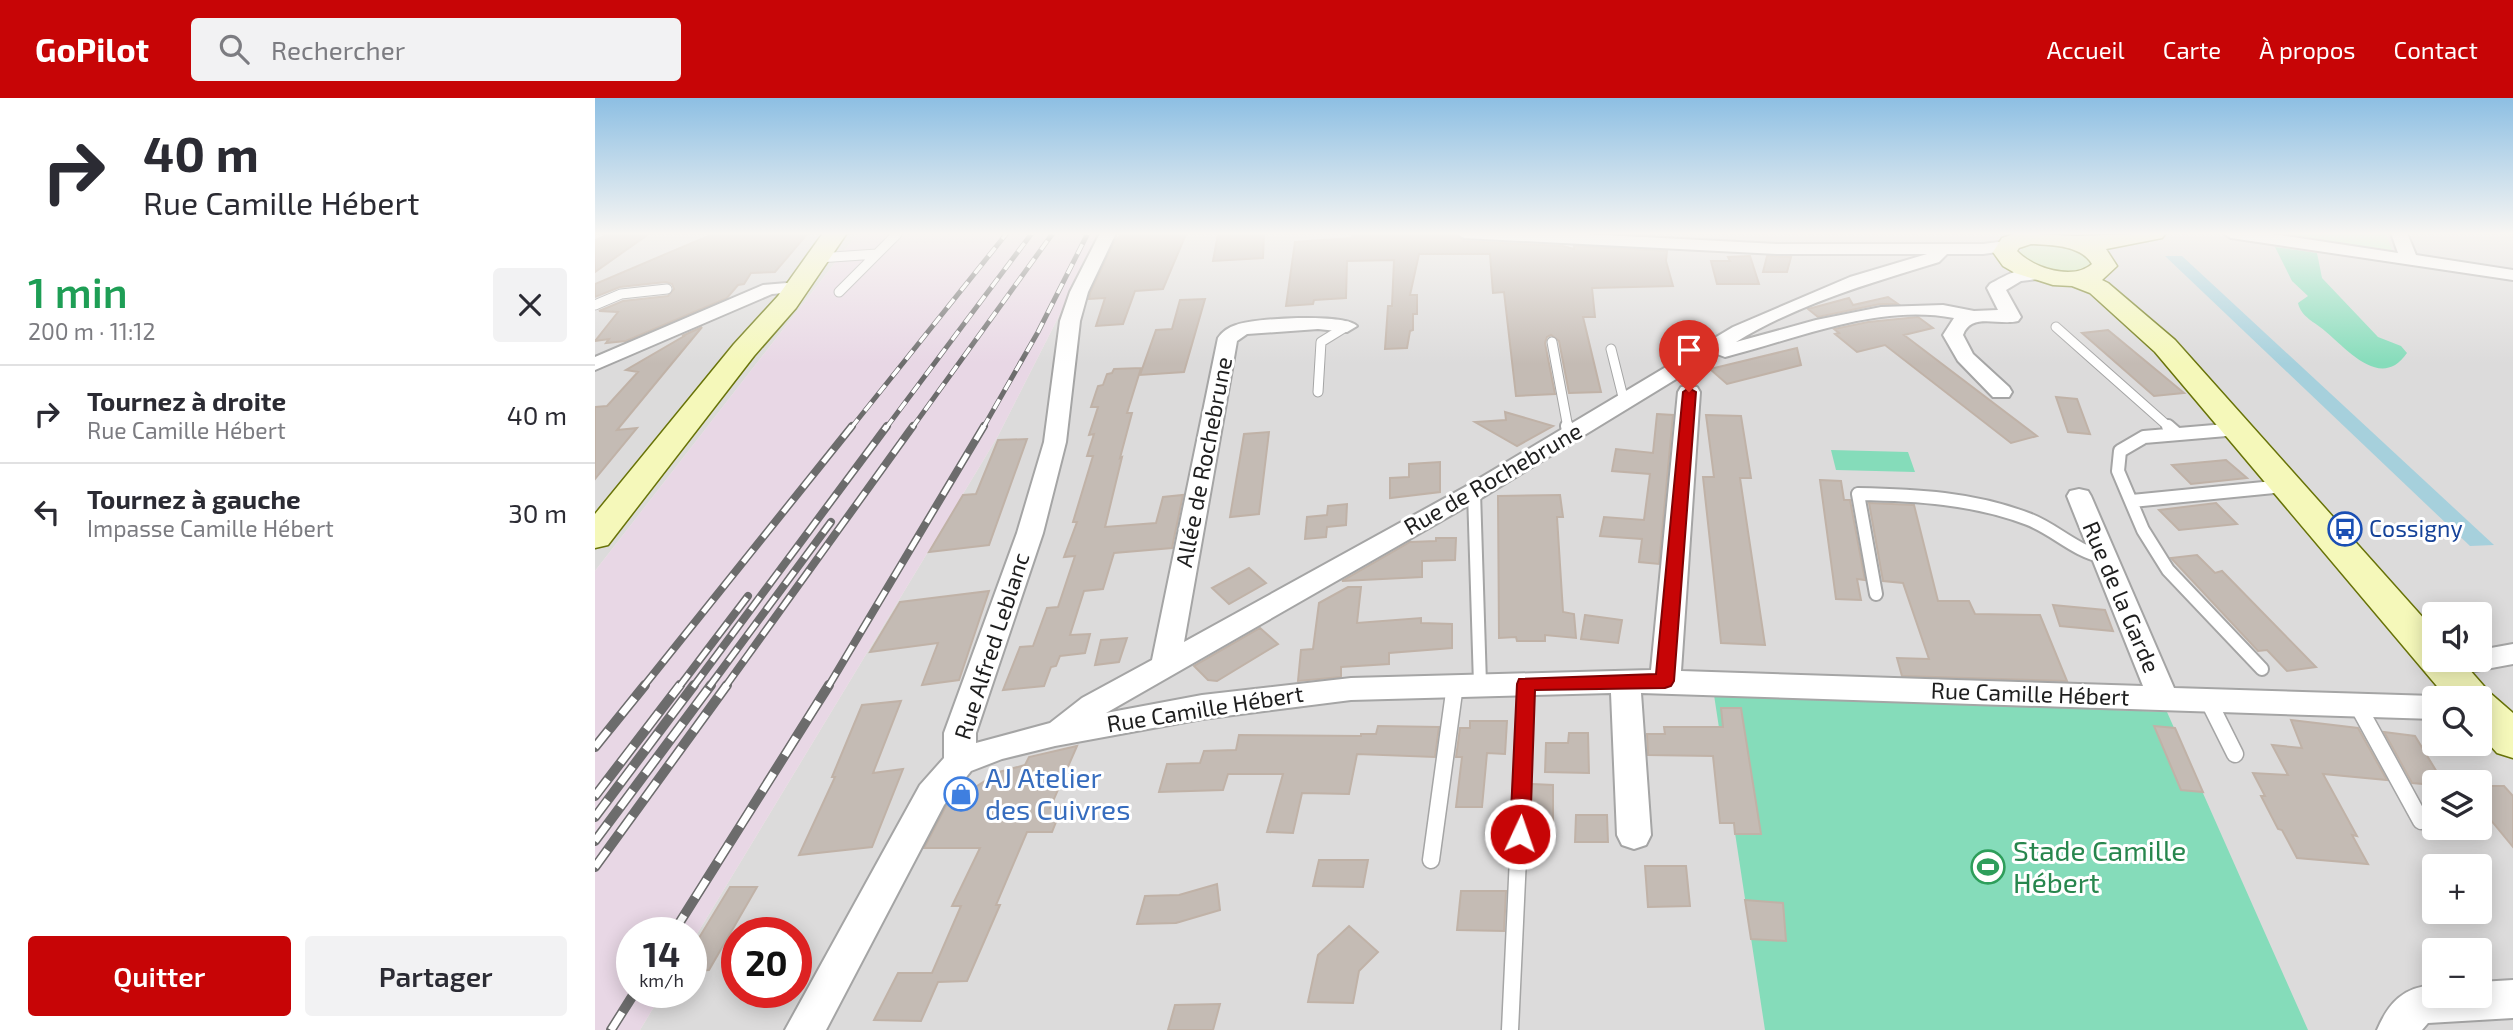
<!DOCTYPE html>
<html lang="fr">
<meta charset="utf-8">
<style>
body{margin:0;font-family:"Exo 2",sans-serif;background:#f2f2f3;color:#2b2b33;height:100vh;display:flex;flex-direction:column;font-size:26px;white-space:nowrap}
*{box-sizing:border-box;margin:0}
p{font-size:23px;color:#7c7c81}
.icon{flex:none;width:38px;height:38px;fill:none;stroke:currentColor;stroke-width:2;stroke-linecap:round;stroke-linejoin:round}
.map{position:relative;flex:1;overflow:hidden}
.details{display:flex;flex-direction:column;background:#fff;width:595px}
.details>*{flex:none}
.banner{background:#fff;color:#2b2b33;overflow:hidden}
.buttons{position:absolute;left:1827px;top:504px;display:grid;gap:14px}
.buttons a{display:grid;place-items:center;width:70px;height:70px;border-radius:7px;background:#fff;box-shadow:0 4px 18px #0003;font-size:35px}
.speed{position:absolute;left:21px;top:819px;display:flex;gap:14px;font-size:35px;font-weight:700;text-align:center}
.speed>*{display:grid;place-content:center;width:91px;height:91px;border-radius:50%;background:#fff;box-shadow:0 4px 18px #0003;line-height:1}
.speed small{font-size:18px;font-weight:400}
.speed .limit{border:10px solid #d22;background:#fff;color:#111}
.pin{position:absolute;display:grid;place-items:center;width:60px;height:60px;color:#fff;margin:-72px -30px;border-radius:50% 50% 50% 0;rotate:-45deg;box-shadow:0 0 7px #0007}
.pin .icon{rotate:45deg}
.me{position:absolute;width:77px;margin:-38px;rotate:3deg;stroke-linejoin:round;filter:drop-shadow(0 0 5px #0008)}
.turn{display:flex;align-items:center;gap:24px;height:147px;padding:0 28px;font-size:32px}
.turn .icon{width:91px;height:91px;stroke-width:2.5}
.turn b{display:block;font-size:49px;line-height:60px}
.round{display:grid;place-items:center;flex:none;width:74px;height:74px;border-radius:7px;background:#f2f2f3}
.headline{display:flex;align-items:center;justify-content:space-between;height:119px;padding:0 28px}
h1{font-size:42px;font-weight:600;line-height:52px;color:#1e9e55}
.primary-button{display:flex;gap:14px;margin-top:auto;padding:14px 28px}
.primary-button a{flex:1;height:80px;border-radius:7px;background:#c70506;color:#fff;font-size:28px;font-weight:600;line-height:80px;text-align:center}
.primary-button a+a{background:#f2f2f3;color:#2b2b33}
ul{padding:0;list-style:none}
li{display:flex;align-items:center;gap:21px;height:98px;padding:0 28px;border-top:2px solid #e1e1e2}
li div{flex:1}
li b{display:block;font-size:26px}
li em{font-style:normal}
header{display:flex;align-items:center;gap:42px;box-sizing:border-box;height:98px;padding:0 35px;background:#c70506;color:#fff}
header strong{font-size:33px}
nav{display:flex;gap:38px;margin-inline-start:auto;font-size:24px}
.search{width:490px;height:63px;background:#f2f2f3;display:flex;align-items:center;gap:18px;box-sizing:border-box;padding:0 24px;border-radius:7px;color:#7c7c81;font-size:26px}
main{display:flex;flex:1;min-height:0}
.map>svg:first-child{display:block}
.residential{fill:#dcdbdb;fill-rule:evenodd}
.industrial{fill:#e8d7e5}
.grass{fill:#cae8ac}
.park{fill:#c3f8c7}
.pitch{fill:#85dcba}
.water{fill:#a6d0dc}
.building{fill:#c4bbb4;stroke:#c0b2a7;stroke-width:2}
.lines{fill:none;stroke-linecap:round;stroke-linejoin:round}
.lane-far2-casing{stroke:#a5a5a5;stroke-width:11}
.lane-far1-casing{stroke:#a5a5a5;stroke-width:16}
.lane-casing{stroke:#a5a5a5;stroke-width:19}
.street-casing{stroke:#a5a5a5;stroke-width:4}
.secondary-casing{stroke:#687308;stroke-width:3}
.lane-far2{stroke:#fff;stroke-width:9}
.lane-far1{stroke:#fff;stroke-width:12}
.lane{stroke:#fff;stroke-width:16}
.street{fill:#fff;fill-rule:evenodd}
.secondary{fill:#f5f8ba;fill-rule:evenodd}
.rail-far2-casing{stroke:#6c6c6c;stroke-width:5}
.rail-far1-casing{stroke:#6c6c6c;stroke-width:8}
.rail-casing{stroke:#6c6c6c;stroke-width:10}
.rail-far2{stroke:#fff;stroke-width:3.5;stroke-dasharray:11;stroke-linecap:butt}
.rail-far1{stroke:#fff;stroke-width:5;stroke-dasharray:16;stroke-linecap:butt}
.rail{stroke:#fff;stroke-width:7;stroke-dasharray:21;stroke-linecap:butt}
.route{fill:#c70506;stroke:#810304;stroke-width:2}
.labels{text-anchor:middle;stroke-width:6;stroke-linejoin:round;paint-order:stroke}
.street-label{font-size:23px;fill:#1e1e1e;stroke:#fff}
.transit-label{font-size:23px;fill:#164399;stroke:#fff;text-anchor:start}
.near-shop-label{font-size:28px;fill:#366cbe;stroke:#fff;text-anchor:start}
.near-leisure-label{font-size:28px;fill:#27864d;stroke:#fff;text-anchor:start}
</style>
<header>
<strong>GoPilot</strong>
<div class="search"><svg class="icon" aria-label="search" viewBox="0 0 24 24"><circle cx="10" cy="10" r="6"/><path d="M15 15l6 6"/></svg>Rechercher</div>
<nav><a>Accueil</a><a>Carte</a><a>À propos</a><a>Contact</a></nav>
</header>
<main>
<section class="details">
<div class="banner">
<div class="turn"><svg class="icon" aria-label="right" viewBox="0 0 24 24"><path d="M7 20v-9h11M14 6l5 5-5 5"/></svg><div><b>40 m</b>Rue Camille Hébert</div></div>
</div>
<div class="headline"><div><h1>1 min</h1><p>200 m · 11:12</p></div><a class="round"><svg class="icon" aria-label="close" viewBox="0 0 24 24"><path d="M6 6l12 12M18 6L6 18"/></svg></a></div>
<ul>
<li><svg class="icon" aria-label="right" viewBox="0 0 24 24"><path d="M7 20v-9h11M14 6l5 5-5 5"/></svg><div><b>Tournez à droite</b><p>Rue Camille Hébert</p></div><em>40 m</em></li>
<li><svg class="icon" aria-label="left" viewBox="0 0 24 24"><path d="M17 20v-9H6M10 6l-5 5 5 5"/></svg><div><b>Tournez à gauche</b><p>Impasse Camille Hébert</p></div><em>30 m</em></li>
</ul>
<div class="primary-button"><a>Quitter</a><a>Partager</a></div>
</section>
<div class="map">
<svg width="1918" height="932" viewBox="0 0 1918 932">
<rect width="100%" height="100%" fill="#efece5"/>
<path class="residential" d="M0,135H263L0,473Z
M506,135H1918V932H45L68,894H96V846L403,338ZM1839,516H1885V562H1839ZM1839,600H1885V646H1839ZM1839,684H1885V730H1839ZM1839,768H1885V814H1839ZM142,835H201V894H142ZM1839,852H1885V898H1839Z"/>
<path class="industrial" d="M263,135H506L403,338L96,846V835H37V894H68L45,932H0V473Z"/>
<path class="grass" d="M1449,144L1485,151L1498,166L1494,170C1469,176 1443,175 1424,155L1430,147Z"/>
<path class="park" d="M1667,135H1791L1797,153Z"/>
<path class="pitch" d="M1680,149L1722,155L1727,180L1783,239L1806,248L1812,255C1786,293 1752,251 1730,233C1720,224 1706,219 1703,205L1713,198L1697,183Z
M1236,352L1313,354L1320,374L1241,372Z
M1119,597L1572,614L1713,932H1170Z"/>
<path class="water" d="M1570,158H1587L1899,447L1875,448Z"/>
<path class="building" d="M17,135H55L0,174V142Z
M155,135H213L180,174L156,175L149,186L143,187L132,200L31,243L11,245L14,241L0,243L23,214L4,213L28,203L73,198L79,191L77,186L71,184L25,189L0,199V186L118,136L152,137Z
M528,135L591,136L568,191L540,193L528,226L501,228L510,200L494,201L495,195L519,144Z
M669,135L668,160L618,163L623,136Z
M757,135H858L869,143L968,148L979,151V148L1072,153L1071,163L1078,188L997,190L1000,219H988L1006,294L974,295L964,243L956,237L952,239L950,245L960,296L921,298L909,194L898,195L895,156H824L815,197H822V216H818V232L815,233L812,250L790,251L793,208H797L799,162L752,163L751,200L719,202L718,206L691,208L700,144L757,140Z
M1155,158L1164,186H1122L1116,163H1135L1133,159Z
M1172,158L1196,159L1192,174H1168Z
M1293,199L1303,206H1285L1223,219L1213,211L1254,200L1258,207Z
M610,201L589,274L545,277L561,232L577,231L585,202Z
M1323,219L1338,230L1309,237L1442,338L1416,345L1290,247L1262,254L1240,236L1244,235L1239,231L1273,224Z
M107,229L22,332L42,330L0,381V309L12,308L43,274L31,272L91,237L87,238Z
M1513,232L1571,280L1589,295L1559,298L1487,235Z
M1202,250L1206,267L1132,286L1115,271Z
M546,270L532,315H537L525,360L527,359L510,429L561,425L568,399L588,397L577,450L519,455L508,491L489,493L475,537L495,536L490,555L465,558L461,568L456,569L449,588L408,592L425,549L438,548L452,510L463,509L480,458L469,459L482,424H478L498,358H492L499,336L494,337L503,309H496L503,288L508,287L512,276L517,275L519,271Z
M1461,299L1482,301L1495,336L1473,334Z
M910,314L958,328L922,348L880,324L911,322Z
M1062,316L1078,317L1064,466L1044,464L1047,441L1005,438L1009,419L1049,422L1055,376L1017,373L1021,351L1058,355Z
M1111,317L1146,318L1156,380H1145L1170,547L1126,545L1108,379H1119Z
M674,334L664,416L635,419L649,336Z
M432,341L394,447L334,454L368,397L381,396L403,342Z
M1631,362L1652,380L1596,386L1577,367Z
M845,364V394L795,400V380L814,379V366Z
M1225,382L1246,383L1249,402H1255L1270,482L1262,481L1266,502L1241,501Z
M965,397L968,419H962L968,514L979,516L981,540L950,537V543H922L921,539L904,540L903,398Z
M1274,405L1319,407L1343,503H1374L1380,516L1445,517L1472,583L1307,578L1302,560L1334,561L1308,485L1288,483Z
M1621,405L1642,426L1584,432L1564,412Z
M752,406L751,427L732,429L731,439L710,441L712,419L732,417L733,408Z
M841,440H861L860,462L827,463V479L747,483L815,444L841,443Z
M1602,457L1620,475L1627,473L1721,569L1692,573L1672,552L1663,553L1576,460Z
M654,470L671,485L634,506L617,490Z
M753,489H766L762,525L826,520V525L857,526V550L794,555V566L746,569V579L703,583L706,552L718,551L724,505Z
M394,493L364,582L327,587L343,545L275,554L305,504Z
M1458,507L1510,512L1518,533L1465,528Z
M990,517L1027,522L1023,545L986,541Z
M665,530L683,546L622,583L613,582L599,568Z
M532,540L524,564L500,567L506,542Z
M306,603L278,675L308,671L277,749L204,757L240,679H237L267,607Z
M1126,610H1146L1166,736H1140L1139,725H1125L1118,658L1053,657L1052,636H1070L1069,629H1128Z
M1696,622L1763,630L1792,682L1728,676L1762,738L1757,737L1773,766L1702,760L1687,732L1683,731L1666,698H1670L1658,675L1693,677L1677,647L1707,650Z
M875,623H912L910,656L892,655L887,709H861L867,659H861L865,630H875Z
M783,628L844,629L840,659L762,656L754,696L707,695L698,735L672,734L688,676H633L628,692L564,694L572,666L605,665L609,653L641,652L644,637L766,638V636H781Z
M1559,628L1580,630L1608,694L1586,692Z
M1789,634L1820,638L1848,684H1839V687L1817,685Z
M974,635H993L994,675L950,674L951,645H973Z
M482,648L455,710L467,709L457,734H432L401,807H405L372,883L343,884L326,923L279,922L303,875H337L366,808H357L385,750H329L351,708L404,674L430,667L434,659Z
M937,686L958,687V725L935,724Z
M1885,688H1909L1918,698V749L1885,709Z
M981,717H1012L1013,744H980Z
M724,762H773L768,789L718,788Z
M1050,768H1091L1095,808L1053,809Z
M622,786L625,812L581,825L542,826L550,798L584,797Z
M135,789H162L114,872L96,873V853Z
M866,793H911L909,833L862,832Z
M1150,802L1188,805L1191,843L1156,841Z
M754,828L783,854L764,873L758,905L713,904L723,857Z
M625,906L618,932H573L580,907Z"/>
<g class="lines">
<defs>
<path id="lane-far2" d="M223,160L282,156
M244,194L302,136
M0,207L26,196L72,191
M1461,229L1575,330
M957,244L973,330
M1016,251L1029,303
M723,294L726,244L752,228"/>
<path id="lane-far1" d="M972,328L974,337
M1573,328L1581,335
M1643,331L1549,339L1525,353L1523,373L1548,432L1573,472L1667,571
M879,394L885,586
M1537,403L1689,388
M1281,496L1263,396C1321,397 1378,400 1433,421C1460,431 1479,453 1509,459"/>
<path id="lane" d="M1613,602L1640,656
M1763,608L1826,723
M836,762L860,587
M915,932L931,587"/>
<path id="street" d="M505,135H521L493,194L485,223L471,344L448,435L381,635V645L455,625L487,600L557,562L623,240C627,234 634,229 641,227C658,220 751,215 762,228L752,234L723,231L652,236L642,243L589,544L870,389L1138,229L1255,179L1332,156H1182L869,140L861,135H971L1182,146H1388L1411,143L1420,148L1417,152L1388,156H1352L1344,164C1275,185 1203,206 1141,244L1221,222L1286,209L1348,207L1379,213L1403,212L1392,190L1395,186C1409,178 1439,161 1454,176L1451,180L1426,183L1411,192L1426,219L1423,223C1404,228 1376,214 1368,237L1378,256L1414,289L1417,294L1414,299H1398L1363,263L1348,237L1359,220C1283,205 1202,241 1130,259L1122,256L888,399L511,615L607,597L756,580L1056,572L1083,294L1086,289H1102L1105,294L1086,573L1548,588L1472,398L1475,393L1484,391L1493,393L1496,398L1579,590L1839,598L1845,600H1839V621L1046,595L1056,737L1051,747L1039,751L1027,747L1022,737L1016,595L756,602L607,621L460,648L407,661L376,673L349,707L231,932H190L325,687L349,660V635L422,435L449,344L465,223L475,194Z
M1628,135H1671L1803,155L1796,135H1812L1821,157L1918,172V182L1636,140Z
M204,184L210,185L213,189L210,193L177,196L0,272V259L168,187Z
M1918,546V566L1848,579L1838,576L1833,568L1839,560L1885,562V552Z
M1918,882V920L1833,925L1827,932H1782C1794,904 1809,889 1839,887V898H1885V884Z"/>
<path id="secondary" d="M228,135H252L201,210L159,258L13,447L0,450V416L139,246L183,198Z
M1422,135L1481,138L1571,135L1567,140L1511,151L1522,168L1507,182L1513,185L1580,242L1839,532V562H1866L1895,595L1918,615V660L1902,655L1885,636V600H1852L1560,254L1495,195L1477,188L1458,187L1420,175L1408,168L1398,154L1407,140ZM1436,146C1456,147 1486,147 1497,166C1478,183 1438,170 1422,153L1424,150Z"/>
</defs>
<use href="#lane-far2" class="lane-far2-casing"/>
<use href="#lane-far1" class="lane-far1-casing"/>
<use href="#lane" class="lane-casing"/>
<use href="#street" class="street-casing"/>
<use href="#secondary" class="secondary-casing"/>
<use href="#lane-far2" class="lane-far2"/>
<use href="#lane-far1" class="lane-far1"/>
<use href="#lane" class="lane"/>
<use href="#street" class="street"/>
<use href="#secondary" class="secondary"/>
<defs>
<path id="rail-far2" d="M256,330L412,135
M291,330L437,135
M317,330L458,135
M388,330L443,234L493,135"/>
<path id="rail-far1" d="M48,589L257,328
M84,589L153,498
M98,589L292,328
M114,589L236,424
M130,589L318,328
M233,589L389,328"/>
<path id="rail" d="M0,649L50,587
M0,698L85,587
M0,719L99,587
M0,743L116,587
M0,769L132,587
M78,835L234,587
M16,932L40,894"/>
</defs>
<use href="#rail-far2" class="rail-far2-casing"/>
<use href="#rail-far1" class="rail-far1-casing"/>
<use href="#rail" class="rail-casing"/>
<use href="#rail-far2" class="rail-far2"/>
<use href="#rail-far1" class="rail-far1"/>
<use href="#rail" class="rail"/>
</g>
<linearGradient id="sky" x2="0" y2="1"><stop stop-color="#8dbfe3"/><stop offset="0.51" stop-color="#f8f6f3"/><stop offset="1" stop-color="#f8f6f3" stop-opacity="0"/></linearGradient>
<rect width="1918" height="266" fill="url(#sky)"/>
<path class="route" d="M1094,290L1101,294L1079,583L1076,588L1070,590L940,592L935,736L932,743L925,745L918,743L915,736L922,586L924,581L1061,576L1088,294Z"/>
<defs>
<symbol id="bus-ring" viewBox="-11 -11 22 22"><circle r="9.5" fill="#fff" stroke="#1a4fb4" stroke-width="1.5"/><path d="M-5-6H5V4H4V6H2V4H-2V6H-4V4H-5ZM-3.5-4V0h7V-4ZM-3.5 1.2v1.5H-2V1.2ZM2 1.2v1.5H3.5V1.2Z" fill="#1a4fb4"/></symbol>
<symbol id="shop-ring" viewBox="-11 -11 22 22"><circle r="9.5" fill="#fff" stroke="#3f7fe0" stroke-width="1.5"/><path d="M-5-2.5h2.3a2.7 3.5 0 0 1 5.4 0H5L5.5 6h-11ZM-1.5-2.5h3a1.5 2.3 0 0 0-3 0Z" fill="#3f7fe0"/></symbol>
<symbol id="stadium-ring" viewBox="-11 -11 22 22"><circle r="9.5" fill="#fff" stroke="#2e9e5b" stroke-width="1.5"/><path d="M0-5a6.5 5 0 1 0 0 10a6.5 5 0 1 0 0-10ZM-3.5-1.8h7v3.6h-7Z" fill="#2e9e5b"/></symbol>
</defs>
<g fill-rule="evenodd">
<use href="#bus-ring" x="1731" y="412" width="38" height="38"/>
<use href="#shop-ring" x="347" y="677" width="38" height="38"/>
<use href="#stadium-ring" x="1374" y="750" width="38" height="38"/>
</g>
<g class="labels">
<g class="street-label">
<text transform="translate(609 364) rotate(-79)" y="8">Allée de Rochebrune</text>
<text transform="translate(898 381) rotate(-30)" y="8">Rue de Rochebrune</text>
<text transform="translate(1526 499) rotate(67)" y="8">Rue de la Garde</text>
<text transform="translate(397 548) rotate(-72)" y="8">Rue Alfred Leblanc</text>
<text transform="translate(1435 596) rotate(2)" y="8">Rue Camille Hébert</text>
<text transform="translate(610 611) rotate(-9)" y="8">Rue Camille Hébert</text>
</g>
<g class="transit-label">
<text x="1774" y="439">Cossigny</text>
</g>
<g class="near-shop-label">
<text x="390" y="690">AJ Atelier<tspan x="390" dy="32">des Cuivres</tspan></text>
</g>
<g class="near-leisure-label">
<text x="1418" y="763">Stade Camille<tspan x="1418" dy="32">Hébert</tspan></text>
</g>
</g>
</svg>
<div class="buttons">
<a><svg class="icon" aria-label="sound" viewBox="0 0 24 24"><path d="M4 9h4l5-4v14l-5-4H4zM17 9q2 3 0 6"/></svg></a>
<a><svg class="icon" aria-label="search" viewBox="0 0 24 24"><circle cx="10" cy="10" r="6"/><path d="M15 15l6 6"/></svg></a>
<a><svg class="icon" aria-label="layers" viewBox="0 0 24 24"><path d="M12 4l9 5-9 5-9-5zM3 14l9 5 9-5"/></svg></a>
<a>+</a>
<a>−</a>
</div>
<div class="speed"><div>14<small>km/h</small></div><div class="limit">20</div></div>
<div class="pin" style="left:1094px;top:294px;background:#d93025"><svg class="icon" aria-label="arrive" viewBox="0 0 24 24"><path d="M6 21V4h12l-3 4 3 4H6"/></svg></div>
<svg class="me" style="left:925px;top:736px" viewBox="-20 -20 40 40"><circle r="17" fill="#c70506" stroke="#fff" stroke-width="3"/><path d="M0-11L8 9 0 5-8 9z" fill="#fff"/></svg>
</div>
</main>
